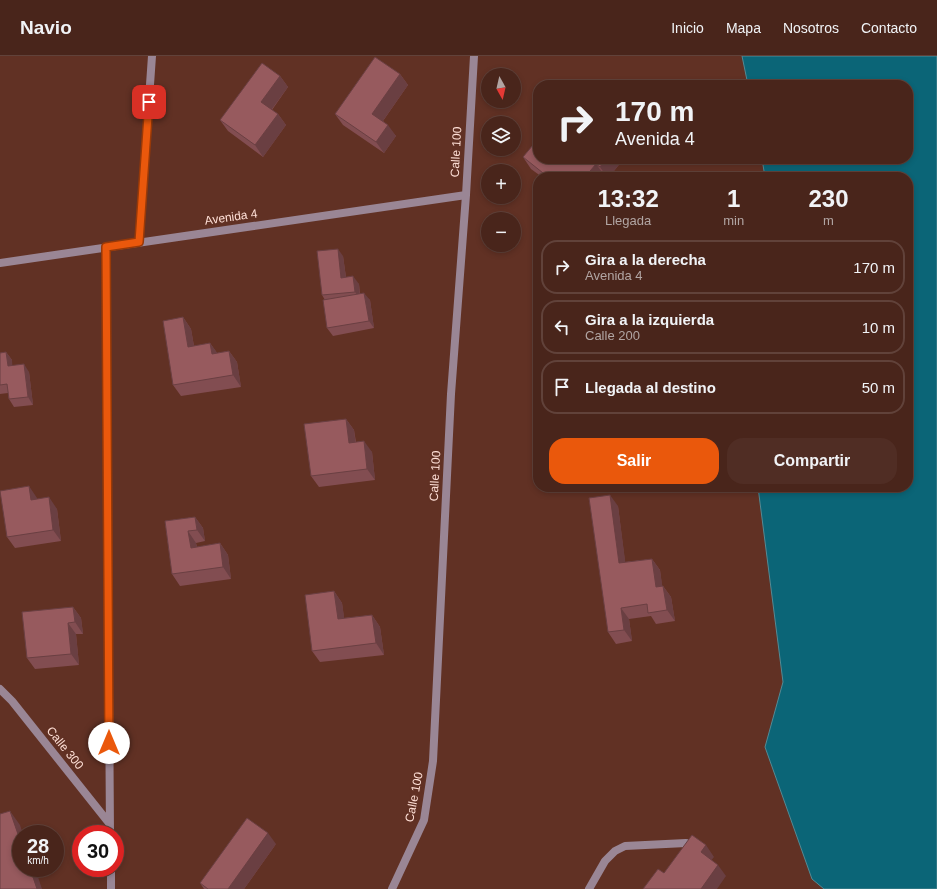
<!DOCTYPE html>
<html lang="es">
<meta charset="utf-8">
<style>
body{margin:0;font-family:Helvetica,sans-serif;background:#502d24;color:#f1f3f6;height:100vh;display:flex;flex-direction:column;font-size:15px;white-space:nowrap}
*{box-sizing:border-box;margin:0}
p{font-size:13px;color:#b1a5a3}
.icon{flex:none;width:22px;height:22px;fill:none;stroke:currentColor;stroke-width:2;stroke-linecap:round;stroke-linejoin:round}
.map{position:relative;flex:1;overflow:hidden}
.panel{position:absolute;left:533px;top:116px;width:380px;height:320px;display:flex;flex-direction:column;background:#49251b;border-radius:16px;box-shadow:0 2px 6px #0003,0 0 0 1px #61423a}
.panel>*{flex:none}
.hud{position:absolute;left:533px;top:24px;width:380px;height:84px;border-radius:16px;box-shadow:0 2px 6px #0003,0 0 0 1px #61423a;background:#49251b;color:#f1f3f6;overflow:hidden}
.needle{width:26px;rotate:172deg}
.fabs{position:absolute;left:481px;top:12px;display:grid;gap:8px}
.fabs a{display:grid;place-items:center;width:40px;height:40px;border-radius:50%;background:#49251b;box-shadow:0 2px 6px #0003,0 0 0 1px #61423a;font-size:20px}
.speed{position:absolute;left:12px;top:769px;display:flex;gap:8px;font-size:20px;font-weight:700;text-align:center}
.speed>*{display:grid;place-content:center;width:52px;height:52px;border-radius:50%;background:#49251b;box-shadow:0 2px 6px #0003,0 0 0 1px #61423a;line-height:1}
.speed small{font-size:10px;font-weight:400}
.speed .limit{border:6px solid #d22;background:#fff;color:#111}
.pin{position:absolute;display:grid;place-items:center;width:34px;height:34px;color:#fff;margin:-17px;border-radius:8px;box-shadow:0 2px 6px #0006}
.me{position:absolute;width:44px;margin:-22px;rotate:0deg;stroke-linejoin:round;filter:drop-shadow(0 0 3px #0008)}
.turn{display:flex;align-items:center;gap:14px;height:84px;padding:0 16px;font-size:18px}
.turn .icon{width:52px;height:52px;stroke-width:2.5}
.turn b{display:block;font-size:28px;line-height:34px}
.eta{display:flex;justify-content:space-evenly;align-items:center;height:68px;text-align:center}
.eta b{font-size:24px;font-weight:600;line-height:28px}
.cta{display:flex;gap:8px;margin-top:auto;padding:8px 16px}
.cta a{flex:1;height:46px;border-radius:16px;background:#ea580c;color:#fff;font-size:16px;font-weight:600;line-height:46px;text-align:center}
.cta a+a{background:#502d24;color:#f1f3f6}
ul{padding:0;list-style:none}
li{display:flex;align-items:center;gap:12px;height:54px;margin:0 8px 6px;padding:0 8px;border:2px solid #61423a;border-radius:16px}
li div{flex:1}
li b{display:block;font-size:15px}
li em{font-style:normal}
header{display:flex;align-items:center;gap:24px;box-sizing:border-box;height:56px;padding:0 20px;background:#49251b;border-bottom:1px solid #61423a}
header strong{font-size:19px}
nav{display:flex;gap:22px;margin-inline-start:auto;font-size:14px}
.map>svg:first-child{display:block}
.water{fill:#0b6577;stroke:#548a94}
.lines{fill:none;stroke-linecap:round;stroke-linejoin:round}
.street{stroke:#9a8695;stroke-width:8}
.wall{fill:#824d51}
.shaded-wall{fill:#6a3f42}
.building{fill:#975a5e;stroke:#6a3f42}
.route-casing{stroke:#983908;stroke-width:10}
.route{stroke:#ea580c;stroke-width:7}
.labels{text-anchor:middle;stroke-width:4;stroke-linejoin:round;paint-order:stroke}
.street-label{font-size:12px;fill:#fedfd6;stroke:#613124}
</style>
<header>
<strong>Navio</strong>
<nav><a>Inicio</a><a>Mapa</a><a>Nosotros</a><a>Contacto</a></nav>
</header>
<div class="map">
<svg width="937" height="833" viewBox="0 0 937 833">
<rect width="100%" height="100%" fill="#613124"/>
<path class="water" d="M742,0H937V833H824L812,823L765,691L783,626L758,431H908V121H765L762,103H908V29H748Z"/>
<g class="lines">
<path class="street" d="M139,186L152,0
M106,191L110,778
M0,207L466,139
M0,633L12,645L109,767
M111,812V833
M392,833L424,764L433,705L451,338L466,139L474,0
M589,833L605,805L615,795L625,790L686,787"/>
</g>
<path class="wall" d="M400,18L408,29L383,65L396,80L384,97L343,69L335,58Z
M280,20L288,31L272,54L278,58L286,69L263,101L228,75L220,64Z
M523,101L538,103H620L622,105L609,121H606L604,119L603,121H542L531,113Z
M343,200L346,221L359,228L360,237L370,244L374,272L333,280L327,272L325,244L322,239Z
M183,261L191,273L194,290L210,287L217,297L229,295L237,306L241,331L181,340L173,329Z
M6,296L12,304V310L29,316L33,349L14,351L9,343L8,337L0,338V297Z
M346,363L354,374L356,386L372,396L375,424L319,431L311,420Z
M37,442V443L57,453L61,485L15,492L7,481Z
M618,450L625,506L652,503L660,514L662,530H663L671,541L675,565L656,568L651,560L629,563L632,585L616,588L608,576Z
M195,461L203,472L205,485L196,487L197,491L220,487L228,499L231,523L180,530L172,518L165,465Z
M334,535L342,547L344,562L372,559L380,571L384,599L320,606L312,595Z
M73,551L81,562L83,578H76L79,609L35,613L27,602Z
M276,788L244,833H204L200,827Z"/>
<path class="shaded-wall" d="M400,18L408,29L380,69L372,58Z
M280,20L288,31L269,57L261,46Z
M278,58L286,69L263,101L255,89Z
M388,69L396,80L384,97L376,86Z
M606,103H620L622,105L609,121H607L600,111Z
M596,108L604,119L603,121H585Z
M338,193L343,200L347,229L341,222Z
M353,220L359,228L360,243L355,236Z
M364,237L370,244L374,272L369,265Z
M183,261L191,273L196,302L188,291Z
M210,287L218,298H212Z
M229,295L237,306L241,331L233,319Z
M6,296L12,304L13,318L8,310Z
M24,308L29,316L33,349L28,341Z
M346,363L354,374L357,399L349,387Z
M364,385L372,396L375,424L367,413Z
M29,430L37,442L39,456L31,444Z
M610,439L618,450L627,519L619,507Z
M49,441L57,453L61,485L53,474Z
M195,461L203,472L205,485L197,474Z
M188,475L196,487L199,503L191,492Z
M220,487L228,499L231,523L223,511Z
M652,503L660,514L664,542L656,531Z
M663,530L671,541L675,565L667,554Z
M334,535L342,547L346,574L338,563Z
M73,551L81,562L83,578L75,566Z
M621,552L629,563L632,585L624,574Z
M372,559L380,571L384,599L376,587Z
M68,567L76,578L79,609L71,598Z
M10,755L20,769L23,778H21V787Z
M268,777L276,788L244,833H228Z
M706,789L714,801L709,807L701,796Z
M718,809L726,820L717,833H701Z
M30,812H35L42,833H37Z"/>
<path class="building" d="M375,1L400,18L372,58L388,69L376,86L335,58Z
M262,7L280,20L261,46L278,58L255,89L220,64Z
M587,23L594,29H582Z
M538,83V103H606L600,111L596,108L585,121H548L523,101Z
M338,193L341,222L353,220L355,236L322,239L317,195Z
M364,237L369,265L327,272L323,244Z
M183,261L188,291L210,287L212,298L229,295L233,319L173,329L163,265Z
M6,296L8,310L24,308L28,341L9,343L7,328L0,329V297Z
M346,363L349,387L364,385L367,413L311,420L304,368Z
M29,430L31,444L49,441L53,474L7,481L0,435Z
M610,439L619,507L652,503L656,531L663,530L667,554L648,557L647,548L621,552L624,574L608,576L589,442Z
M195,461L197,474L188,475L191,492L220,487L223,511L172,518L165,465Z
M334,535L338,563L372,559L376,587L312,595L305,539Z
M73,551L75,566L68,567L71,598L27,602L22,556Z
M10,755L21,787V812H30L37,833H0V758Z
M247,762L268,777L228,833H208L200,827Z
M692,779L706,789L701,796L718,809L701,833H643L658,813L664,817Z"/>
<g class="lines">
<defs>
<path id="route" d="M109,687L106,191L139,186L149,46"/>
</defs>
<use href="#route" class="route-casing"/>
<use href="#route" class="route"/>
</g>
<g class="labels">
<g class="street-label">
<text transform="translate(456 96) rotate(-87)" y="4">Calle 100</text>
<text transform="translate(231 161) rotate(-8)" y="4">Avenida 4</text>
<text transform="translate(435 420) rotate(-87)" y="4">Calle 100</text>
<text transform="translate(65 692) rotate(51)" y="4">Calle 300</text>
<text transform="translate(414 741) rotate(-79)" y="4">Calle 100</text>
</g>
</g>
</svg>
<div class="fabs">
<a><svg class="needle" viewBox="-14 -14 28 28"><path d="M0-13l5 13h-10z" fill="#e53935"/><path d="M0 13l5-13h-10z" fill="#b1a5a3"/></svg></a>
<a><svg class="icon" aria-label="layers" viewBox="0 0 24 24"><path d="M12 4l9 5-9 5-9-5zM3 14l9 5 9-5"/></svg></a>
<a>+</a>
<a>−</a>
</div>
<div class="speed"><div>28<small>km/h</small></div><div class="limit">30</div></div>
<div class="pin" style="left:149px;top:46px;background:#d93025"><svg class="icon" aria-label="arrive" viewBox="0 0 24 24"><path d="M6 21V4h12l-3 4 3 4H6"/></svg></div>
<svg class="me" style="left:109px;top:687px" viewBox="-20 -20 40 40"><circle r="19" fill="#fff"/><path d="M0-13L10 11 0 6-10 11z" fill="#ea580c"/></svg>
<div class="hud">
<div class="turn"><svg class="icon" aria-label="right" viewBox="0 0 24 24"><path d="M7 20v-9h11M14 6l5 5-5 5"/></svg><div><b>170 m</b>Avenida 4</div></div>
</div>
<section class="panel">
<div class="eta">
<div><b>13:32</b><p>Llegada</p></div>
<div><b>1</b><p>min</p></div>
<div><b>230</b><p>m</p></div>
</div>
<ul>
<li><svg class="icon" aria-label="right" viewBox="0 0 24 24"><path d="M7 20v-9h11M14 6l5 5-5 5"/></svg><div><b>Gira a la derecha</b><p>Avenida 4</p></div><em>170 m</em></li>
<li><svg class="icon" aria-label="left" viewBox="0 0 24 24"><path d="M17 20v-9H6M10 6l-5 5 5 5"/></svg><div><b>Gira a la izquierda</b><p>Calle 200</p></div><em>10 m</em></li>
<li><svg class="icon" aria-label="arrive" viewBox="0 0 24 24"><path d="M6 21V4h12l-3 4 3 4H6"/></svg><div><b>Llegada al destino</b></div><em>50 m</em></li>
</ul>
<div class="cta"><a>Salir</a><a>Compartir</a></div>
</section>
</div>
